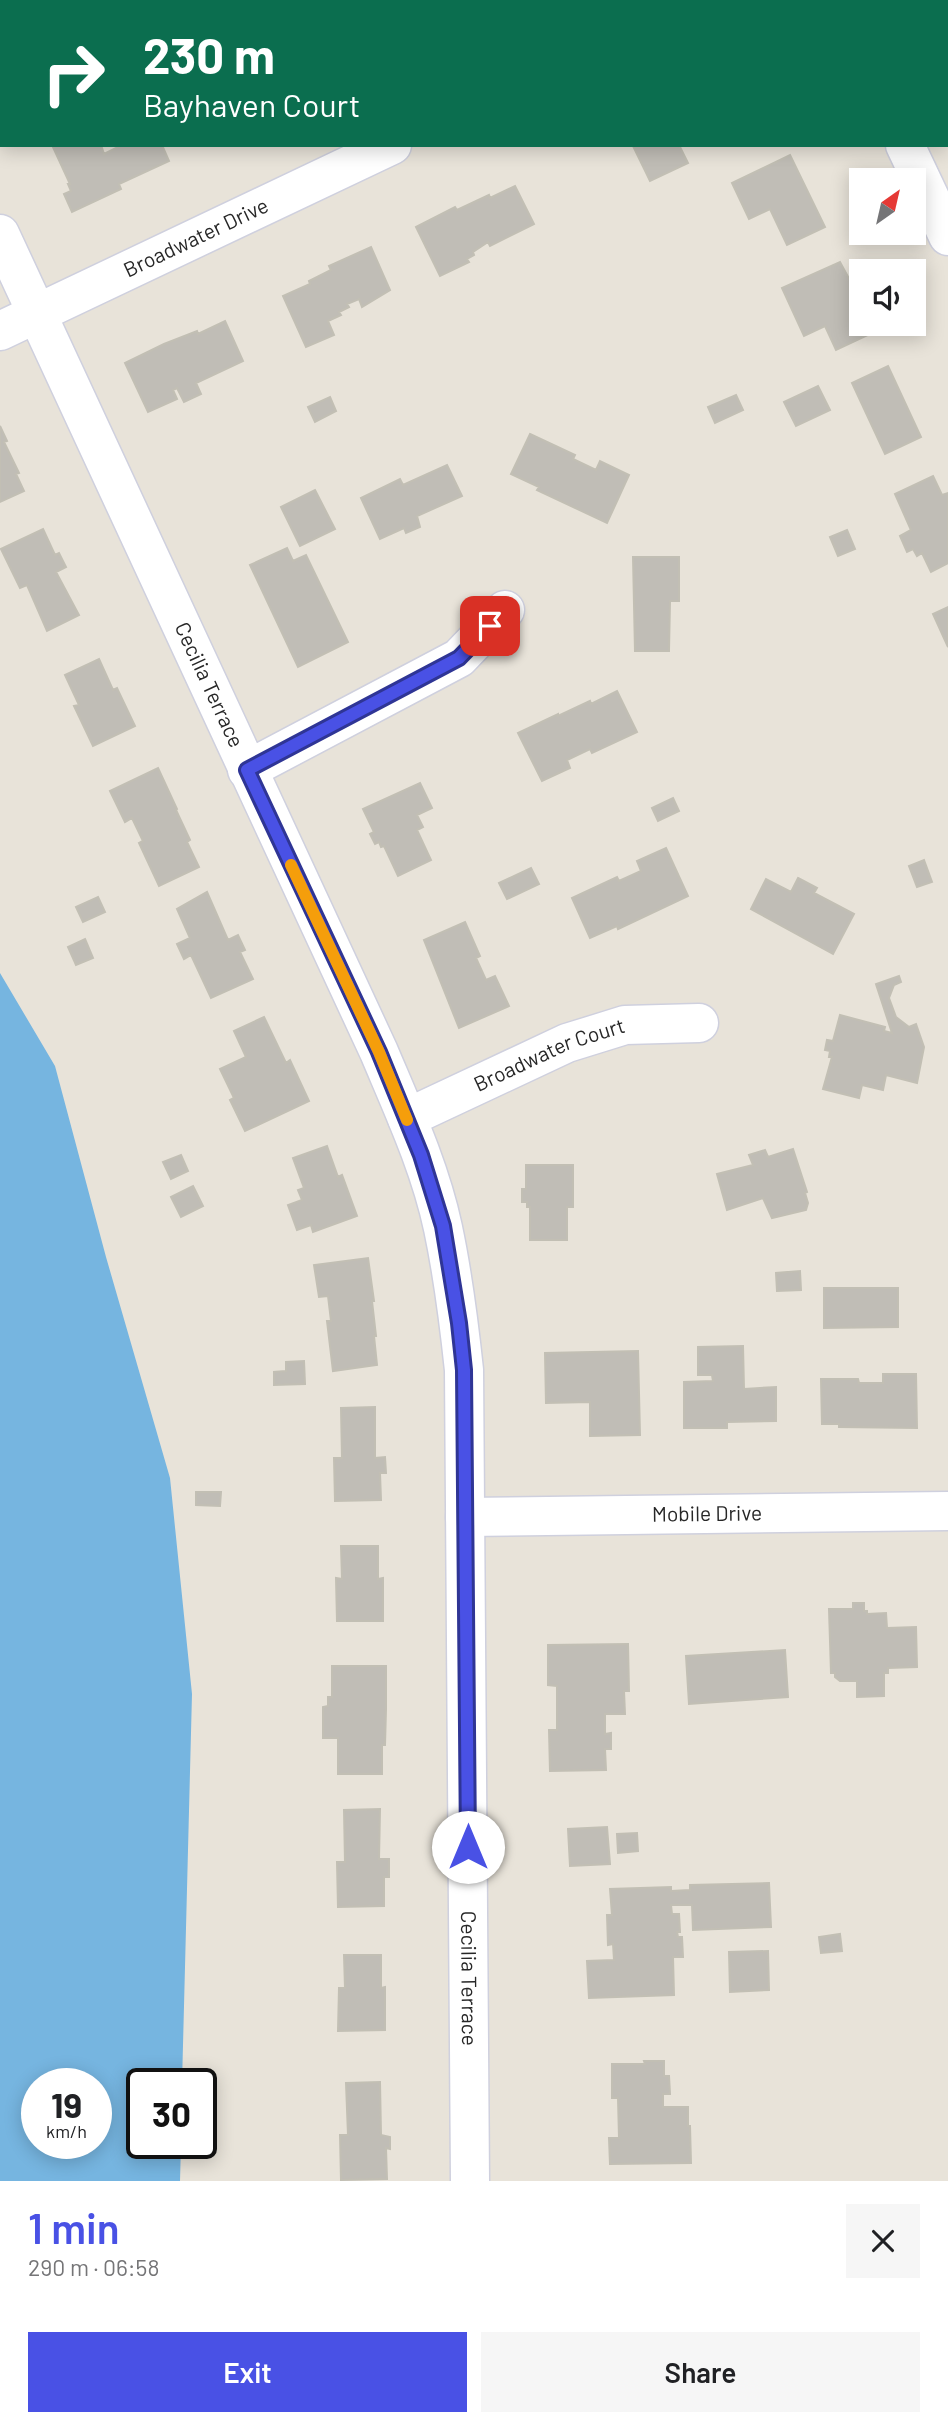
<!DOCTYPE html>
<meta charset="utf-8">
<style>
body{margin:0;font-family:Barlow,sans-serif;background:#f6f6f6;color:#202124;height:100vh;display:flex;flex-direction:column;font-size:26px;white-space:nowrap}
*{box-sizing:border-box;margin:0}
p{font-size:23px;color:#757577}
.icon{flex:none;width:38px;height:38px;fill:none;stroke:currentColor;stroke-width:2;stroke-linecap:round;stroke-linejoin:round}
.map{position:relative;height:2181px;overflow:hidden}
.drawer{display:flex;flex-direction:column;background:#fff;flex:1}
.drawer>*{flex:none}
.banner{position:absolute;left:0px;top:0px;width:948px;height:147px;box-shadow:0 4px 18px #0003;background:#0b6e4f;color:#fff;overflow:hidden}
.needle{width:46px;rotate:34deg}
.tools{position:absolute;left:849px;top:168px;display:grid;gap:14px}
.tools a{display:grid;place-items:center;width:77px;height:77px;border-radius:0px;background:#fff;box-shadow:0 4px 18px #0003;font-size:35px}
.speed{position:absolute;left:21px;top:2068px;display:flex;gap:14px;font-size:35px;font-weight:700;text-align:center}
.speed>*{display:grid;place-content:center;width:91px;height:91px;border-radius:50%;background:#fff;box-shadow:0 4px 18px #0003;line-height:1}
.speed small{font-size:18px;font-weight:400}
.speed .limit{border:4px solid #111;border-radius:10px;background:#fff;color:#111}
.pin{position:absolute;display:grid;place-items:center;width:60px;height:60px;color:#fff;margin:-30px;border-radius:14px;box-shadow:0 4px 10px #0006}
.me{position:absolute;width:77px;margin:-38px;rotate:0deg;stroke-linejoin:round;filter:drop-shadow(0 0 5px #0008)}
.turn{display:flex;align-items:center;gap:24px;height:147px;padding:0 28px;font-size:32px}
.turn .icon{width:91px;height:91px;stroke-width:2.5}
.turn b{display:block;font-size:49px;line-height:60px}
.round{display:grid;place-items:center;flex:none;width:74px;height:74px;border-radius:0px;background:#f6f6f6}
.overview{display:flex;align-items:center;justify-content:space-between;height:119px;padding:0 28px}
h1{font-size:42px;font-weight:600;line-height:52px;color:#4951e5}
.button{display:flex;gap:14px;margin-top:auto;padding:14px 28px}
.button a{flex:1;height:80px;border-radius:0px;background:#4951e5;color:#fff;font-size:28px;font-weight:600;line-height:80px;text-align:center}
.button a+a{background:#f6f6f6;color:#202124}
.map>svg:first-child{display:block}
.water{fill:#76b5e0;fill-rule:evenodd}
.building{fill:#c0bdb6;stroke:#c2bfb4;stroke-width:2}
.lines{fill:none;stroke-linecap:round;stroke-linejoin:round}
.minor-casing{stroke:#cfd0de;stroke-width:41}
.tertiary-casing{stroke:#cfd0de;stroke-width:41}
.minor{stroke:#fff;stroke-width:38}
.tertiary{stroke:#fff;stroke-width:38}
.route-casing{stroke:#2f3595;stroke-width:18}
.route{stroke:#4951e5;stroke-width:12}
.slow{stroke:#f59e0b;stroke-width:12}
.labels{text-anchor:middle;stroke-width:5;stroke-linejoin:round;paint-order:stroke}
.street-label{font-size:21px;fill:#272727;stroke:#fff}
</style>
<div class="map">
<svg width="948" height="2181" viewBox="0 0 948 2181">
<rect width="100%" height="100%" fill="#e8e3d9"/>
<path class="water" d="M0,973L55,1066L106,1257L170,1478L192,1694L182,2084H142V2144H181L180,2181H0ZM37,2084H96V2144H37Z"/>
<path class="building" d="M52,145H101L104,154L122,145H162L169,161L119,184L121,189L72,212L64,194L71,191L68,184H70Z
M679,145L688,163L650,181L633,146Z
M790,155L825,227L787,245L770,209L749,219L732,183Z
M515,186L534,224L490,246L488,242L473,252L474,255L467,259L469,262L440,276L416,227L455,207L457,210L489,195L490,198Z
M371,247L390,290L362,307L359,299L347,304L349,307L339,312L341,315L328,321L334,335L306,347L283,296L310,284L309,281L331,270L329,266Z
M840,262L859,297L857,298L861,308V324H868L872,333L836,350L825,326L804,336L782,288Z
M225,321L243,361L196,383L201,394L184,402L177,388L173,390L177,399L148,412L125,363L164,344L197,331L198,334Z
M888,366L921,437L885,454L852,383Z
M818,386L830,410L796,426L784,402Z
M736,395L743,410L715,423L708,407Z
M330,397L336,411L315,422L308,407Z
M0,426L7,441L4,442L19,473L16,474L24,491L0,502Z
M530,434L575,455L573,459L596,470L600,461L629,475L607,523L537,490L539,487L511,474Z
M447,465L462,496L417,516L420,527L406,533L404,528L380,539L361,498L400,479L403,485Z
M933,476L942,495L948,493V563L931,572L922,553L917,556L913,549L907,552L900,536L911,530L895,494Z
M315,490L335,529L300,546L281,507Z
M43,529L55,555L59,553L66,567L56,572L79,615L47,631L27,585L20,588L1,549Z
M847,530L855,549L838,556L830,537Z
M287,548L293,561L306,555L348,642L298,667L250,565Z
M633,557H679V601H670L669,651H635Z
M948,607V647L933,614Z
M99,659L113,690L117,688L135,726L93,746L74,706L79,705L65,675Z
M617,691L637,732L592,753L590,749L567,760L570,768L542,781L518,733L558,714V716L590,701L591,704Z
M158,768L177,809L176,810L190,840L187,842L199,867L159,886L139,843L143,841L132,818L125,822L110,791Z
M420,783L432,808L417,815L423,827L417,830L431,860L398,876L384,846L381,847L379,842L375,844L370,834L374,832L363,809Z
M673,798L679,811L658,821L652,808Z
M666,848L688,896L618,929L617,926L590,938L572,898L617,877L619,881L641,871L637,861Z
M924,860L932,882L917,887L909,866Z
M531,868L539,884L507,899L499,883Z
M798,878L817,888L814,893L854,914L833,954L751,909L766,879L791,892Z
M207,892L228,940L238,935L245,950L240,952L253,979L211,998L191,955L184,959L177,944L190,938L177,909Z
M98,897L105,912L83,922L76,907Z
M465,922L480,956L476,958L486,980L495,976L509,1006L459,1028L424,940Z
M85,939L93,958L76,965L68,947Z
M899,976L901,982L894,985L889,998L896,1017L909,1027L916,1024L924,1047L917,1083L886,1075L883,1090L862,1085L859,1098L823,1089L832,1057H829L830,1051L825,1050L827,1040L833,1041L840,1015L885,1027L884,1031L892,1033L876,984Z
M264,1017L286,1063L290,1060L309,1101L245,1131L230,1100L234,1098L220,1069L246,1057L234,1031Z
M327,1146L338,1177L342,1175L357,1216L313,1232L311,1225L297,1230L288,1205L302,1200L298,1190L304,1188L293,1158Z
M793,1149L807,1192L805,1193L808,1203L806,1210L772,1218L763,1198L727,1210L717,1174L753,1165L749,1155L765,1150L768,1157Z
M181,1155L188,1171L171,1179L163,1162Z
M526,1165H573V1207H567V1240H530V1207H527V1202H522V1189H526Z
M193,1186L203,1206L181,1217L171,1197Z
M368,1258L374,1301H372L376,1336H374L377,1365L333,1371L327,1321H331L328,1296L319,1297L314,1265Z
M800,1271L801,1290L777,1291L776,1273Z
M824,1288H898V1327L824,1328Z
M743,1346L744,1389L776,1387V1421L727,1422V1428H684V1382L713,1381L712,1375H698V1347Z
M638,1351L640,1435L590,1436V1402L546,1403L545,1353Z
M304,1361L305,1384L274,1385V1372L286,1371V1362Z
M883,1374H916L917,1428L839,1427V1424H822L821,1379H858L859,1383H883Z
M375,1407V1458L385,1457L386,1473H380L381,1500L335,1501L334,1458H342L341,1408Z
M196,1492H221L220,1506L196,1505Z
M341,1546H378V1579L383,1578V1621H337L336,1578L342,1579Z
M853,1603H864V1611H867V1614L886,1613L887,1628L916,1627L917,1667L888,1668V1673H884V1696L857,1697V1681H840L835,1677V1673H831L829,1609H853Z
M628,1644L629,1691H624L625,1714H605V1734L611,1733V1749H605L606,1770L550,1771L549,1730H557V1686L548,1685V1645Z
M785,1650L788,1697L689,1704L686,1656Z
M332,1666H386V1709L385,1745H382V1774H338V1738H323V1707L328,1706V1697H332Z
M380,1809L379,1859H389V1877H384V1906L338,1907L337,1862H345L344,1810Z
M607,1827L610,1864L570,1866L568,1829Z
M637,1833L638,1851L618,1853L617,1834Z
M769,1883L771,1927L693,1930L692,1905H671L672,1914H679L680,1932H677L678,1937H682L683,1957H673L674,1995L589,1998L587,1961L614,1960L613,1944L608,1945L607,1915H612L610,1889L671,1887V1891L690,1890V1885Z
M840,1934L842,1951L821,1953L819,1937Z
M768,1951L769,1990L730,1992L729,1952Z
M344,1955H381V1988L385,1987V2030L338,2031L339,1988H345Z
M644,2061H664V2076H669L670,2094H663V2107H688V2126H690L691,2163L610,2164L609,2138H619L618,2098H612V2064H645Z
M380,2082L381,2135L390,2137V2149L386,2148L387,2179L341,2180L340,2135H348L346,2083Z"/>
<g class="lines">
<defs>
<g id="minor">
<path d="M694,2L698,0"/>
<path id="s1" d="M0,234L379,1052C403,1109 430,1167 443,1228C453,1275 459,1323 464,1370L470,2181"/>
<path id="s2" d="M0,331L392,145"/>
<path d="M247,770L459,658L505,610"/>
<path id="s3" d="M407,1118L567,1043L625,1025L699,1023"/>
<path id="s4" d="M465,1517L948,1511"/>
</g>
<path id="tertiary" d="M834,0V2
M905,145L948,236"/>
</defs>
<use href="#minor" class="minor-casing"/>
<use href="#tertiary" class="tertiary-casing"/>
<use href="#minor" class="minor"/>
<use href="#tertiary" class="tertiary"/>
</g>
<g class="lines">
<defs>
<path id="route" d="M468,1847L464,1370L459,1323L443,1226L421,1155L379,1052L247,770L459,658L490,626"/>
</defs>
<use href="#route" class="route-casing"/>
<use href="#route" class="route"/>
<path class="slow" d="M291,865L379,1052L407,1120"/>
</g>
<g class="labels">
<g class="street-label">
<text dy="7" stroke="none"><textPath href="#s2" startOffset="217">Broadwater Drive</textPath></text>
<text dy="7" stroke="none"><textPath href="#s1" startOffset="497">Cecilia Terrace</textPath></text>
<text dy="7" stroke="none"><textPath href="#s3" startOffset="156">Broadwater Court</textPath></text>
<text dy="7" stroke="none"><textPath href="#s4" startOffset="242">Mobile Drive</textPath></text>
<text dy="7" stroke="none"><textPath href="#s1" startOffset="1841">Cecilia Terrace</textPath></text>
</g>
</g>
</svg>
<div class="tools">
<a><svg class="needle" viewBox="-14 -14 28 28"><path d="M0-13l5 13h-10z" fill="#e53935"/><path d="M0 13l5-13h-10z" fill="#757577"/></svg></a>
<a><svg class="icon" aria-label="sound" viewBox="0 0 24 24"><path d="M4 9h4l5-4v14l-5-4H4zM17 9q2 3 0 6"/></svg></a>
</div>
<div class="speed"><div>19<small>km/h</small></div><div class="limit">30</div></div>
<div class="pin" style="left:490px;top:626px;background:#d93025"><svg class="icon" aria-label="arrive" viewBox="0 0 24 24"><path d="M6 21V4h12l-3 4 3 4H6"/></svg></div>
<svg class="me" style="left:468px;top:1847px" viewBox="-20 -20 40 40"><circle r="19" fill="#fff"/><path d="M0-13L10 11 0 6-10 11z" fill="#4951e5"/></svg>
<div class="banner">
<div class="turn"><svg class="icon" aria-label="right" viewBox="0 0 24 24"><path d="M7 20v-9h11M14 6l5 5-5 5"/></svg><div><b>230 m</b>Bayhaven Court</div></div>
</div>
</div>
<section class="drawer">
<div class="overview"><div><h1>1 min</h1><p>290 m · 06:58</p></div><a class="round"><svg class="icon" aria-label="close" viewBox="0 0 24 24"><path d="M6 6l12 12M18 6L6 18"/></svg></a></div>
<div class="button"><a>Exit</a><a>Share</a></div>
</section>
